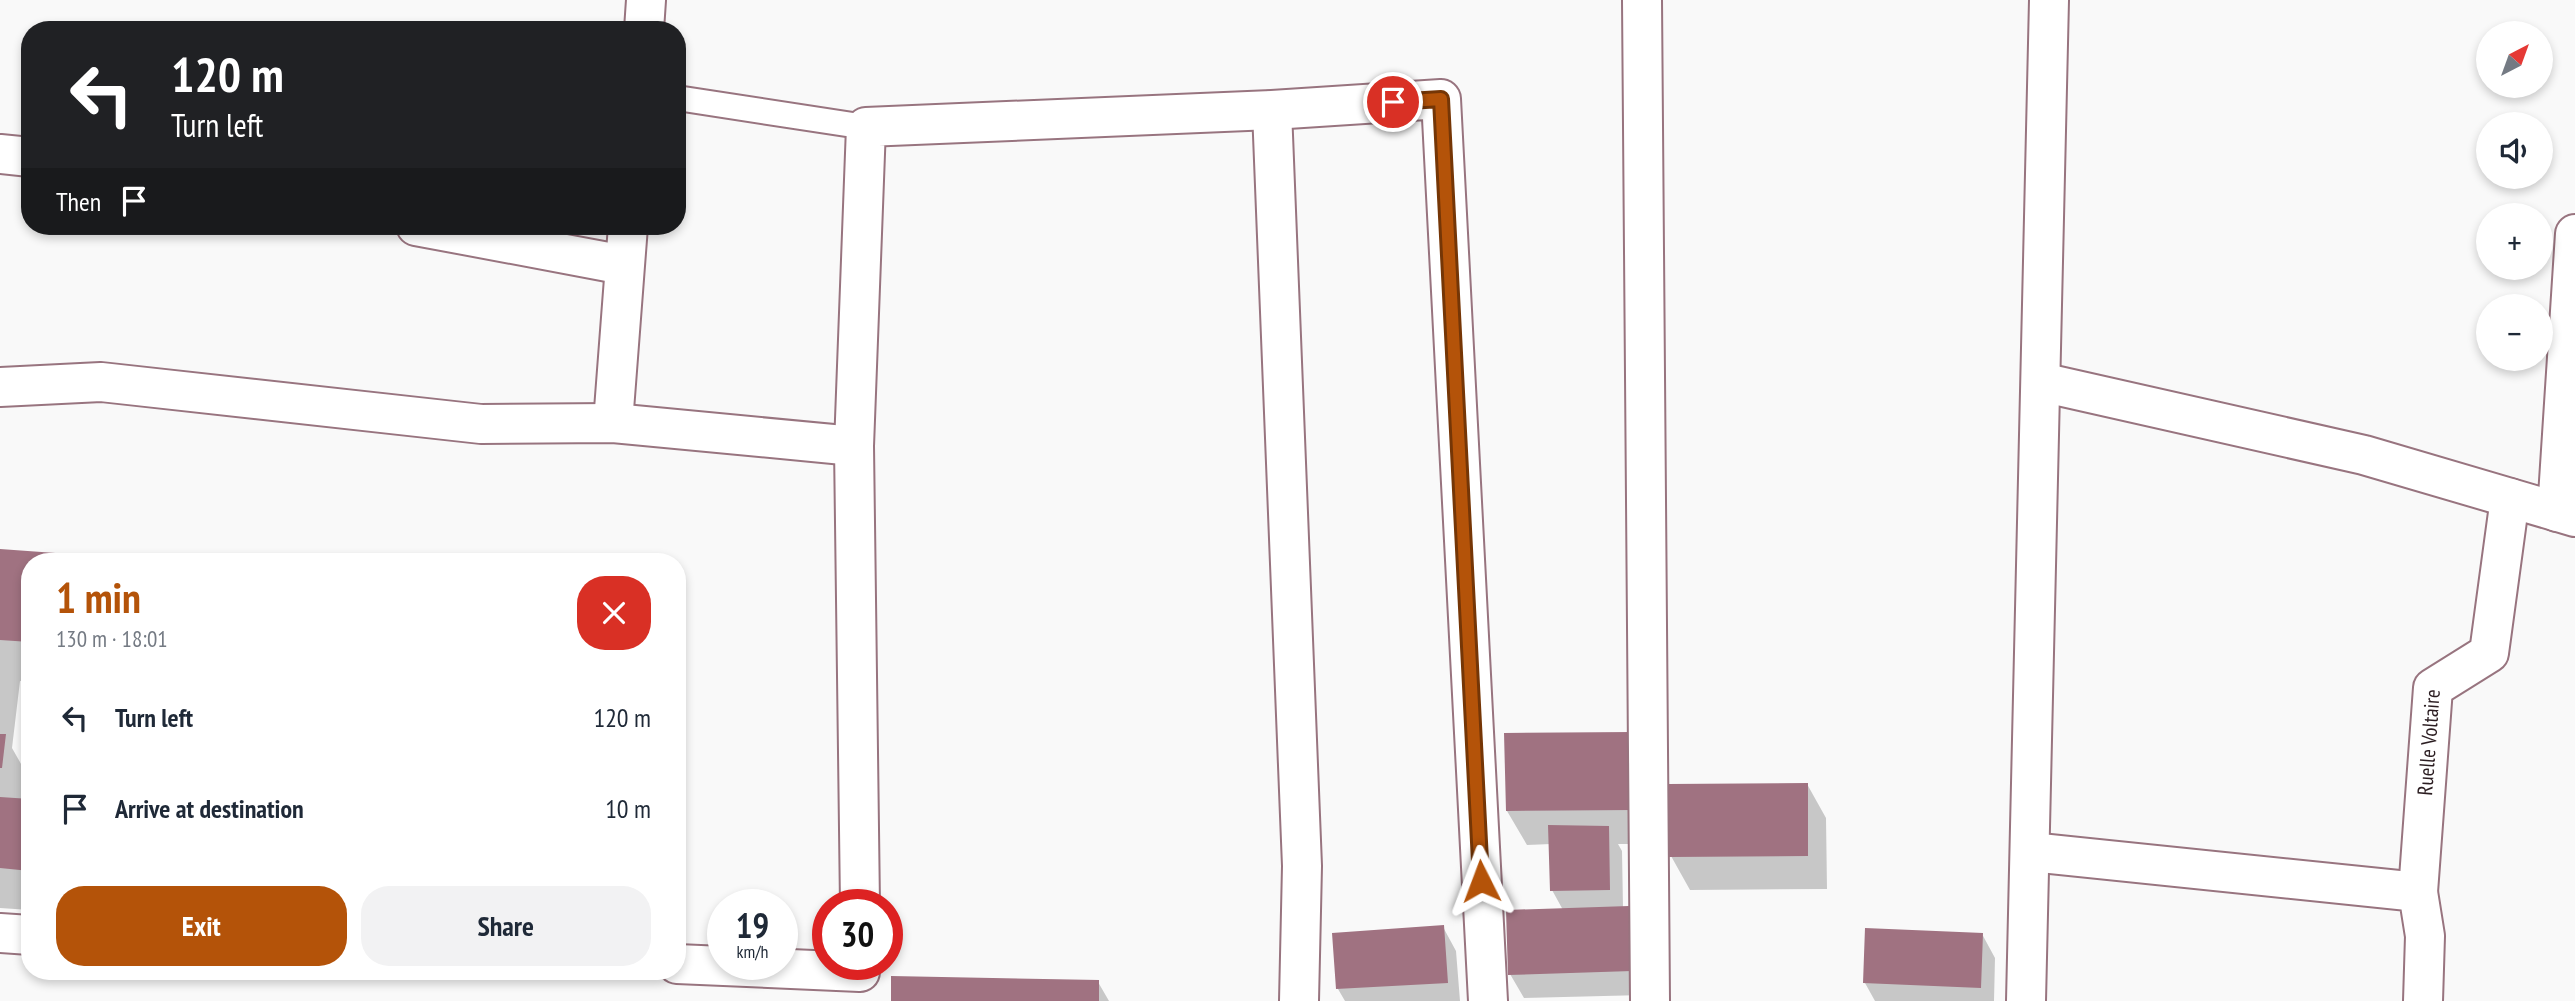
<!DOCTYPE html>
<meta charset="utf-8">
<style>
body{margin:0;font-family:"PT Sans Narrow",sans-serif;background:#f2f2f3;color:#1f2937;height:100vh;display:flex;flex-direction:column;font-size:26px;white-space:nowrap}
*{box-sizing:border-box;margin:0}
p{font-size:23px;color:#747a83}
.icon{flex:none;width:38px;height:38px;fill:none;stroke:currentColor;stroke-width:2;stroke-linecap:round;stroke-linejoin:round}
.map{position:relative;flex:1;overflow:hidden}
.drawer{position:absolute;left:21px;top:553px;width:665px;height:427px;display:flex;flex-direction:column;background:#fff;border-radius:28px;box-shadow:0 4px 10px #0003}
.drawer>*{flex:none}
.guide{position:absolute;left:21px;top:21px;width:665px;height:214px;border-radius:28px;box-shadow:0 4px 10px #0003;background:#202124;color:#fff;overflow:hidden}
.needle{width:46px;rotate:41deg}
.buttons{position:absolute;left:2476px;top:21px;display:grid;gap:14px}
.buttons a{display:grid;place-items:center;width:77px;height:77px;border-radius:50%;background:#fff;box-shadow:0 4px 10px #0003;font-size:35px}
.speed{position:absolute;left:707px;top:889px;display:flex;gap:14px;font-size:35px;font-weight:700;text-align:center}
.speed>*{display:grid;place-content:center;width:91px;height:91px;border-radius:50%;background:#fff;box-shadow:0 4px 10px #0003;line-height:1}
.speed small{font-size:18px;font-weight:400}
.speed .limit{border:10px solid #d22;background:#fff;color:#111}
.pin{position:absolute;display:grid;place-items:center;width:60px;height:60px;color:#fff;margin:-30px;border:4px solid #fff;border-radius:50%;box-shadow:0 2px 7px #0007}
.me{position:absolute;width:77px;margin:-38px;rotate:357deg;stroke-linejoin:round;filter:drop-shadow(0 0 5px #0008)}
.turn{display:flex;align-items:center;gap:24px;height:147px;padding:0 35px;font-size:32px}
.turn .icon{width:91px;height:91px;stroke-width:2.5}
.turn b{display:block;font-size:49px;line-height:60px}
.then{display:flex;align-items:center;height:66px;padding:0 35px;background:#0003;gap:14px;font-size:26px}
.round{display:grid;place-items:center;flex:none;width:74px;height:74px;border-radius:28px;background:#f2f2f3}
.overview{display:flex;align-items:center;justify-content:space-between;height:119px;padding:0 35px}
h1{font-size:42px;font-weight:700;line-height:52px;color:#b45309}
.action{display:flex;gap:14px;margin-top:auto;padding:14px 35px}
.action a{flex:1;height:80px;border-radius:28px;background:#b45309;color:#fff;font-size:28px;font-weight:700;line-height:80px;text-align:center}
.action a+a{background:#f2f2f3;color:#1f2937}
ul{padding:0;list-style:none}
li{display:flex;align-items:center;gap:21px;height:91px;padding:0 35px}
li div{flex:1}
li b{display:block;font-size:26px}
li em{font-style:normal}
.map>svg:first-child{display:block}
.shadow{fill:#0003}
.building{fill:#a07281}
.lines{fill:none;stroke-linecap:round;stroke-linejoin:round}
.service-casing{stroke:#98747f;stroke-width:28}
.minor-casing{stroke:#98747f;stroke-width:42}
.service{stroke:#fff;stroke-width:24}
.minor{stroke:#fff;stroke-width:38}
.route-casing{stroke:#753606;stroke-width:18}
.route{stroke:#b45309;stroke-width:12}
.labels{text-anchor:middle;stroke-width:7;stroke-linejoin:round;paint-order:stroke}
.street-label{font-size:21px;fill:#2b1d21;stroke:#fff}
</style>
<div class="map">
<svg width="2575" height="1001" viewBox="0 0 2575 1001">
<rect width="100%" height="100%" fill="#f9f9f9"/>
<path class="shadow" d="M0,551L82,557L85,562H30V682L20,681L12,748L29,778L26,800L30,801V910L0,908Z
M1632,734L1653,844H1618L1622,851L1623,908H1628L1642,932L1644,995L1524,998L1510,974L1563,910L1552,890L1551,844L1527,845L1507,811Z
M1807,784L1826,818L1827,889L1690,890L1671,856Z
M1443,927L1456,951L1460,1001H1345L1338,989L1334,935Z
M1982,934L1995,958L1994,1001H1875L1865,983Z
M1098,982L1109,1001H892Z"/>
<path class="building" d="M0,549L83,555L82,562H30V642L0,640Z
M1633,732L1634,810L1506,811L1504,733Z
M0,734H6L2,768H0Z
M1808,783V856L1669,857L1668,784Z
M0,797L30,799V871L0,868Z
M1548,825L1609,826L1610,890L1550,891Z
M1629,906L1632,971L1508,975L1506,910Z
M1444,925L1448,983L1336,989L1332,933Z
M1865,928L1983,933L1981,988L1863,983Z
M891,976L1099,980V1001H891Z"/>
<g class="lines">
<defs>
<path id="service" d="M677,98L866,127"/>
<g id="minor">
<path d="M1642,0L1650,1001"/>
<path d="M644,30L646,0"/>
<path d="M1272,110L1302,866L1299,1001"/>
<path d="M0,154L30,157"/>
<path d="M416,226L624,265"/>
<path d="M2041,382L2364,455L2575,517"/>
<path d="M0,387L101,382L481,424L613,423L854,446"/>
<path d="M613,423L628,226"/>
<path d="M2557,512L2575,234"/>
<path d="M2030,852L2418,892L2425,936L2423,1001"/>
<path id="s1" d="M2418,892L2433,688L2489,653L2510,498"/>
<path d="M860,905L854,446L866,127L1272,110L1441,99L1488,1001"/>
<path d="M0,933L30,935"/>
<path d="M677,964L860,972"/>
<path d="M2026,1001L2049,0"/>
</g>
</defs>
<use href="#service" class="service-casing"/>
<use href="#minor" class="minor-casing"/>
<use href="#service" class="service"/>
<use href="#minor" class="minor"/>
</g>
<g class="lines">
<defs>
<path id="route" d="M1393,102L1441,99L1481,881"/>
</defs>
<use href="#route" class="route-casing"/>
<use href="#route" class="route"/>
</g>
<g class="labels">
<g class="street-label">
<text dy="7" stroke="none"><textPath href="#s1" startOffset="150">Ruelle Voltaire</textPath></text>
</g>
</g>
</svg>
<div class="buttons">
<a><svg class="needle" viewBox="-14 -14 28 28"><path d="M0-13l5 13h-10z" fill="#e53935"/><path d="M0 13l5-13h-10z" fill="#747a83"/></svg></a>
<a><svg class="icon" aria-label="sound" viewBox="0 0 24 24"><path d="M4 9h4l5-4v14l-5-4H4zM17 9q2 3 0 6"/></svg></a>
<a>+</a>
<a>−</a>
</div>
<div class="speed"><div>19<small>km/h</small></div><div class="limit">30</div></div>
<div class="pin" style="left:1393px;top:102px;background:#d93025"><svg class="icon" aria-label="arrive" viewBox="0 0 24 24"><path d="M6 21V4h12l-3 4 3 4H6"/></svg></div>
<svg class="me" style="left:1481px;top:881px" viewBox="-20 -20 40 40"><path d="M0-17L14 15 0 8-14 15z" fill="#b45309" stroke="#fff" stroke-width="4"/></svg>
<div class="guide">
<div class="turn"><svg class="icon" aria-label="left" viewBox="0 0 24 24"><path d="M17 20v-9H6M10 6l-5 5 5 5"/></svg><div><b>120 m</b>Turn left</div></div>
<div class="then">Then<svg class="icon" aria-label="arrive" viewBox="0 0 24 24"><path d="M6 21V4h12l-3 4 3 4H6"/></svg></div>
</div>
<section class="drawer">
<div class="overview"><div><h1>1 min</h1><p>130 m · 18:01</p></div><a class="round" style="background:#d93025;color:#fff"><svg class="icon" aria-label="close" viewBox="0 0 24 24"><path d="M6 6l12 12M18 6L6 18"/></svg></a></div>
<ul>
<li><svg class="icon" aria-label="left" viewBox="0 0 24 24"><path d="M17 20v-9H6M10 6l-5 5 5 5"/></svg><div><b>Turn left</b></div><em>120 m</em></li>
<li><svg class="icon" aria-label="arrive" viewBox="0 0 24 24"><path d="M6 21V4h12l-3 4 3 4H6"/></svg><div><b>Arrive at destination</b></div><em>10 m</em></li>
</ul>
<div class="action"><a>Exit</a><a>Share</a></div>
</section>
</div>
